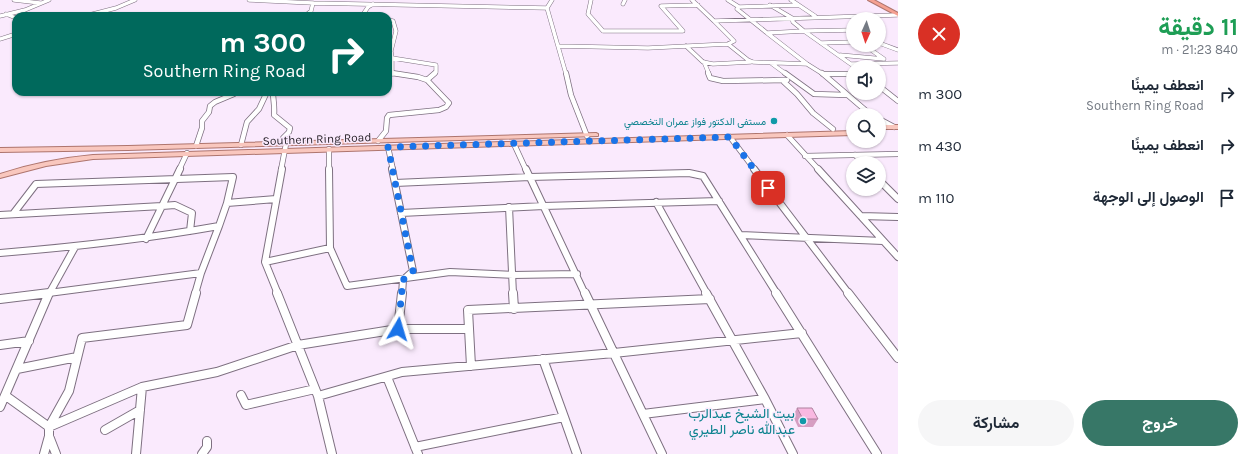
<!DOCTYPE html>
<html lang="ar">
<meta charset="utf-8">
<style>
body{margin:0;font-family:Karla,Vazirmatn,sans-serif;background:#f6f6f7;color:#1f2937;direction:rtl;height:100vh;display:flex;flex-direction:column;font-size:15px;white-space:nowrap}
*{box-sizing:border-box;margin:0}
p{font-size:13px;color:#747a83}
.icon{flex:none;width:22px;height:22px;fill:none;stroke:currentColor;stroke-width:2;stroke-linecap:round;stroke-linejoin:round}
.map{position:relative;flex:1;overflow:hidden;direction:ltr}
.drawer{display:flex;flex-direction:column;background:#fff;width:360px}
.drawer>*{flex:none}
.top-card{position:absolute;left:12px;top:12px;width:380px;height:84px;border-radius:12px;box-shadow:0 1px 3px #0004;direction:rtl;background:#00695c;color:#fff;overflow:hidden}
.needle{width:26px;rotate:183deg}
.controls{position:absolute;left:846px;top:12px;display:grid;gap:8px}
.controls a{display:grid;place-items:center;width:40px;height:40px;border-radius:50%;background:#fff;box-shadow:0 1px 3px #0004;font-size:20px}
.pin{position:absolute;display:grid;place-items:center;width:34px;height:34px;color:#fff;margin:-17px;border-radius:8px;box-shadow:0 2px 6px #0006}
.me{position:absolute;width:44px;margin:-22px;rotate:7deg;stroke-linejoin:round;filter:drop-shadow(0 0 3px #0008)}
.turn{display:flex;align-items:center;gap:14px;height:84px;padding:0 20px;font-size:18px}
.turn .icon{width:52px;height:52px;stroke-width:2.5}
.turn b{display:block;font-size:28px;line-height:34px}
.round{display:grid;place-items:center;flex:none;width:42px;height:42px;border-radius:21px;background:#f6f6f7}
.overview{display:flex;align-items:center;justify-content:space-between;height:68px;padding:0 20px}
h1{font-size:24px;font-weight:700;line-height:30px;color:#1e9e55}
.button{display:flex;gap:8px;margin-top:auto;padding:8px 20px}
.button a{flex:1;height:46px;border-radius:24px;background:#377767;color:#fff;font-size:16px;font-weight:700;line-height:46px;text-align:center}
.button a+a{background:#f6f6f7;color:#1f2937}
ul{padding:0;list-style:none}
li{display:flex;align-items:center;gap:12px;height:52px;padding:0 20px}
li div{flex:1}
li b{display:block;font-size:15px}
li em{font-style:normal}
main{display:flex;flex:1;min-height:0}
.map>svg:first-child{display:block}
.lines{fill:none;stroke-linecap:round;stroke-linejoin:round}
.minor-far3-casing{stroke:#7e7081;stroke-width:4.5}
.minor-far2-casing{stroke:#7e7081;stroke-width:6}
.minor-far1-casing{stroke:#7e7081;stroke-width:8}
.minor-casing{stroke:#7e7081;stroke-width:10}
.major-casing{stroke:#ae756e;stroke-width:2}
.highway-casing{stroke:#ae756e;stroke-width:2}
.minor-far3{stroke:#fff;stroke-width:3.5}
.minor-far2{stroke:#fff;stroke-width:4.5}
.minor-far1{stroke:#fff;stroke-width:6}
.minor{stroke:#fff;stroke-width:8}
.major{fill:#f9c7be;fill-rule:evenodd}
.highway{fill:#f5a192;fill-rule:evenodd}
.wall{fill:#d69ec2}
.building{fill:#f9b8e1;stroke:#ae819e}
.route{stroke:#1a73e8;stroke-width:7;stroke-dasharray:0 12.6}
.culture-dot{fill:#0f9aa8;stroke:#faeafd;stroke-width:1.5}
.labels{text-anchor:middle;stroke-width:3;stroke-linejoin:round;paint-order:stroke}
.far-culture-label{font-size:10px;fill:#0d838f;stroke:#faeafd;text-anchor:end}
.street-label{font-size:12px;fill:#29232a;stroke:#faeafd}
.near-culture-label{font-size:14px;fill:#0d838f;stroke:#faeafd;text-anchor:end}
</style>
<main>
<section class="drawer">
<div class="overview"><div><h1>11 دقيقة</h1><p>840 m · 21:23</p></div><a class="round" style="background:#d93025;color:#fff"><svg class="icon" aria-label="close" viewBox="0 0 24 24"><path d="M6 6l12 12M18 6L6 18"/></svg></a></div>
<ul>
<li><svg class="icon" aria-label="right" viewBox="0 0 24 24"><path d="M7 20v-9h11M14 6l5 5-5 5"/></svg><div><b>انعطف يمينًا</b><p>Southern Ring Road</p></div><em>300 m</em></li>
<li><svg class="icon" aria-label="right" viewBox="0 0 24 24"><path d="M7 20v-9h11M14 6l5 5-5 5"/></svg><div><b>انعطف يمينًا</b></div><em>430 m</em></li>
<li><svg class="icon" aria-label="arrive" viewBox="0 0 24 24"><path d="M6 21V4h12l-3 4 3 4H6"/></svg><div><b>الوصول إلى الوجهة</b></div><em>110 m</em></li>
</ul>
<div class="button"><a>خروج</a><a>مشاركة</a></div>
</section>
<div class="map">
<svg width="898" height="454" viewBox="0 0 898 454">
<rect width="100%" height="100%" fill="#faeafd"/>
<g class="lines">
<defs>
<path id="minor-far3" d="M14,0L40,3
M249,0L313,3L547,8
M552,0L547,8L566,74
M591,0L588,14L603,31H683L661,6L698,5
M692,0L714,21L897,15
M728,0L739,7L798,5
M791,0L815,16
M623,4L625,0
M770,5L792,18L793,22L804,31L853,30
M739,7L737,9L767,33
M6,14L16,18
M0,16L25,10L49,0
M85,16L116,8L135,0
M305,16L311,11L313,3
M362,16L368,7L373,4
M388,20L393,21L396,31L391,51L392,58L436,65V72L434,74
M0,39L16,34
M821,43L853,42
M879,43L898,50
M728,44L748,60L753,62L807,64
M558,46L648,48L728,44L734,41L714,21
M686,46L703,62L713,64L751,62
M840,55L884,59L864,45
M392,58V74H393
M704,62L709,74
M771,63L786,74
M852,64L898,63
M823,74L807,64L767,33L804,31L855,67
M823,74H853"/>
<path id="minor-far2" d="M392,73L418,77L427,80
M566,73L571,95L587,136
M708,73L710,78L723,81L786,80
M785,73L814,94L847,95
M822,73L871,115
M823,74H853
M787,80L784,82L797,94L813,113L833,129
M879,86L898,101
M273,92C273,100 275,107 274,115L290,128L289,132L283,138L286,144L281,170
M879,119L894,127
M787,135L819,170
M730,137L755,170
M378,141L386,131L387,118L389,115L439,110L446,107L449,103L427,80L435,73
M514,144L526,170
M241,145L247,122L259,109L267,92
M196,146L202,128V121L209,112L210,106L215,102L234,94
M388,147L393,170
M329,149V170
M855,155L863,163
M805,156L898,154
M179,170L187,153"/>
<path id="minor-far1" d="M329,169L330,248L347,286L450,272L513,275L577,274
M392,169L413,271L403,280L402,294
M526,169L585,294
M754,169L849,294
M818,169L898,257
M879,180L898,199
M395,183L530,177L689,173L703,176L777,294
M656,202L707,294
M509,207L513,294
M401,213L544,206L719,201
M13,214L36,184L233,177L227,203L276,199
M0,215L162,206L180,169
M861,216L898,217
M741,235L883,241
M146,239L162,206L175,205L192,213L190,231
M0,253C74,247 146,239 219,226L227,203
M265,262L330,248
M41,294L201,273L219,226
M49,294L75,247
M195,294L201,273
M278,294L265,262L282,169"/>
<path id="minor" d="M196,293L187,325L82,338L69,391L49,427L142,387L217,372L298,345L398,329
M277,293L318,396L332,454
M402,293L398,329H469
M513,293L514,309
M585,293L662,454
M776,293L877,454
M848,293L898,358
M0,299L49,293
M0,345L29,341
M543,359L564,417
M471,366L468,310L710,299
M17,369L77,357
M387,377L418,454
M241,395L246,405L315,389
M6,396L49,427V436L56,454
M318,396L402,372L614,353L802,333
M765,399L793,454
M0,407L49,293
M643,414L765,399L706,293
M105,430L140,410
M415,447L564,417L577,454
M44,454L49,436
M136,454L142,387
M202,454L207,447V441"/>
<path id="major" d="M879,125H898V129H879Z
M853,131V135L93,159L46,166L0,178V174C30,164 61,158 93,155Z
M596,133L598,134V136L128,150L0,152V148L128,146Z"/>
<path id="highway" d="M868,0H874L898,13V16Z"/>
</defs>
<use href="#minor-far3" class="minor-far3-casing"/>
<use href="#minor-far2" class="minor-far2-casing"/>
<use href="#minor-far1" class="minor-far1-casing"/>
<use href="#minor" class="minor-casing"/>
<use href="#major" class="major-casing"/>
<use href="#highway" class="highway-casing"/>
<use href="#minor-far3" class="minor-far3"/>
<use href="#minor-far2" class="minor-far2"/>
<use href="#minor-far1" class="minor-far1"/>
<use href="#minor" class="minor"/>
<use href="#major" class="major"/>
<use href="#highway" class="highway"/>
</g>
<path class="wall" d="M797,408L818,419L813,427H798L793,416Z"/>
<path class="building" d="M797,408H812L818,419H803Z"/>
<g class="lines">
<path class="route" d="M398,329L403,280L413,271L388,147L730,137L768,188"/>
</g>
<g class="culture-dot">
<circle cx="774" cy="121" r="4"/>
<circle cx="803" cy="421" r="4"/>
</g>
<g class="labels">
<g class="far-culture-label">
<text x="766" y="125">مستفى الدكتور فواز عمران التخصصي</text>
</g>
<g class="street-label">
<text transform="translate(317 139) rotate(-2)" y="4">Southern Ring Road</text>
</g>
<g class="near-culture-label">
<text x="795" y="418">بيت الشيخ عبدالرب<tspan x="795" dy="16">عبدالله ناصر الطيري</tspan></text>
</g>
</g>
</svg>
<div class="controls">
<a><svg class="needle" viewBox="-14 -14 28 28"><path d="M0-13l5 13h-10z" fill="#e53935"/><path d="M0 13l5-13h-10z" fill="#747a83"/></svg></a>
<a><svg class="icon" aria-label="sound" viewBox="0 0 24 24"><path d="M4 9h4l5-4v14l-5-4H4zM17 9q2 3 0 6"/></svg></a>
<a><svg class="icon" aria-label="search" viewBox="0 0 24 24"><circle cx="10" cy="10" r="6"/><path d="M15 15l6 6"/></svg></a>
<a><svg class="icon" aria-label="layers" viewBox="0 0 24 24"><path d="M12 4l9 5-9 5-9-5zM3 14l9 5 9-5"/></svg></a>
</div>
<div class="pin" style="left:768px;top:188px;background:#d93025"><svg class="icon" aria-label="arrive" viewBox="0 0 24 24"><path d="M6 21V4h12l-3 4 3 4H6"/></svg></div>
<svg class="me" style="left:398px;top:329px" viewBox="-20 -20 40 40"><path d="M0-17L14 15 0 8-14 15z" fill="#1a73e8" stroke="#fff" stroke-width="4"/></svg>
<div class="top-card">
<div class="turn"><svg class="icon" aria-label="right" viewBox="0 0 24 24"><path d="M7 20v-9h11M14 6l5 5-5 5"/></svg><div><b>300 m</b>Southern Ring Road</div></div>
</div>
</div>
</main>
